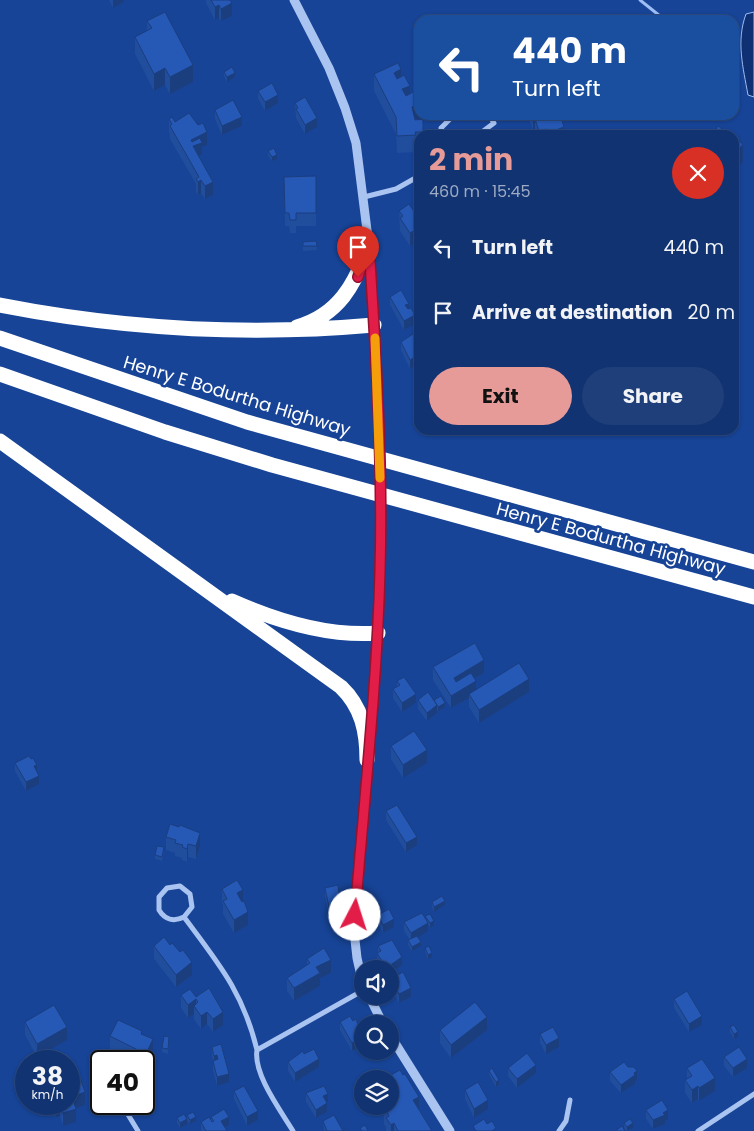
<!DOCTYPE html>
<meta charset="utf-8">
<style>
body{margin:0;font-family:Poppins,sans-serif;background:#1e3f79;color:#f1f3f6;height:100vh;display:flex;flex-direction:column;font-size:19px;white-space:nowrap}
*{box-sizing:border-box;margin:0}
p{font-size:16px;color:#9caac3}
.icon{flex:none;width:28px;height:28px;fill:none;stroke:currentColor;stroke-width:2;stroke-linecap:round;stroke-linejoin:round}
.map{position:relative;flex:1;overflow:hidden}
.panel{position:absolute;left:414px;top:130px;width:325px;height:305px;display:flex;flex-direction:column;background:#113371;border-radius:15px;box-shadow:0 1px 4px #0004,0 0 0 1px #304e84}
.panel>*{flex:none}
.top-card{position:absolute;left:414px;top:15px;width:325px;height:105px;border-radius:15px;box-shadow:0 1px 4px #0004,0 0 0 1px #304e84;background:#1a4fa0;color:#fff;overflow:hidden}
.buttons{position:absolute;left:354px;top:960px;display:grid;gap:10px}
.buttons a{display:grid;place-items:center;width:45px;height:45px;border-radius:50%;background:#113371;box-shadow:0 1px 4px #0004,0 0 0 1px #304e84;font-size:25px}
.speed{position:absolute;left:15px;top:1050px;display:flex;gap:10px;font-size:25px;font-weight:700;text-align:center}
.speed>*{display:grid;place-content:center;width:65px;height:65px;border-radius:50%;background:#113371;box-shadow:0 1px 4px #0004,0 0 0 1px #304e84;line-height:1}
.speed small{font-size:12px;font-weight:400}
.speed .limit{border:2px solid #111;border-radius:8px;background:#fff;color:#111}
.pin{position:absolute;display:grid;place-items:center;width:42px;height:42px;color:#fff;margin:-51px -21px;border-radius:50% 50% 50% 0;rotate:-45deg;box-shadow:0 0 5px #0007}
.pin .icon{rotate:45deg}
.me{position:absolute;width:55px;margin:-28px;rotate:5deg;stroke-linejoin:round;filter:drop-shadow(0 0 4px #0008)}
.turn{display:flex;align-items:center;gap:18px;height:105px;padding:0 15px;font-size:22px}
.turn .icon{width:65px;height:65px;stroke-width:2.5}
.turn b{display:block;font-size:35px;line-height:42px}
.round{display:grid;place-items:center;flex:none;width:52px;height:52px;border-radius:26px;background:#1e3f79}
.headline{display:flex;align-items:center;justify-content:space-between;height:85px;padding:0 15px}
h1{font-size:30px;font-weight:700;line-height:38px;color:#e69b98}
.action{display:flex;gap:10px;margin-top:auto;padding:10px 15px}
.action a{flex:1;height:58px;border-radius:30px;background:#e69b98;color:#111;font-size:20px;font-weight:700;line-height:58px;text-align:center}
.action a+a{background:#1e3f79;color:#f1f3f6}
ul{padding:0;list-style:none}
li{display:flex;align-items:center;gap:15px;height:65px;padding:0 15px}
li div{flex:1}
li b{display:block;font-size:19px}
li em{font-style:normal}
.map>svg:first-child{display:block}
.water{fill:#0f3174;stroke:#9dbdf4}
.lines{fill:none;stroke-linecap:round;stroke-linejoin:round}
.stream{stroke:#9dbdf4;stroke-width:3}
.minor{stroke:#aac4f1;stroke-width:5}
.tertiary{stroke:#aac4f1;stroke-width:9}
.motorway{stroke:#fff;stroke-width:15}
.tertiary-bridge{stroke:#aac4f1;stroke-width:9}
.wall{fill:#214d9d}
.shaded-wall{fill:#1b3e7f}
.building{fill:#2659b6;stroke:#1b3e7f}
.route-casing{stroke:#92132f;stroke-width:12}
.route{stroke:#e11d48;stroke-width:9}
.slow{stroke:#f59e0b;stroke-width:9}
.labels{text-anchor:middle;stroke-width:5;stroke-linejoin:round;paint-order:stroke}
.street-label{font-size:18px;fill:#fff;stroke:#174497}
</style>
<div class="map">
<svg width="754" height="1131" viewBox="0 0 754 1131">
<rect width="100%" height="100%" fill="#174497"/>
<path class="water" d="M754,12V97L748,95C743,67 736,41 746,14Z"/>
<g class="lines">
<path class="stream" d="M640,0L665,20"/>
<path class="minor" d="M444,135L441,128L454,115
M478,135L494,123L489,115
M364,197L396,189L419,176
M184,917L192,907L190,894L180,886L167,888L159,897V910C165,920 174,922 184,917C219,964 243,992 257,1050
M124,1108L138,1131
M293,1131C281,1111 253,1074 257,1050L362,991
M559,1131L566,1121L570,1100
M698,1131L754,1094"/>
<path class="tertiary" d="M294,0L329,68L345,108L356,143L369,246L379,417
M370,733L378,633L380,536
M362,980L357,958L354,931L368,756
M369,996L383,1024
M390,1035L450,1131"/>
<path class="motorway" d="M0,305C123,329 250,336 374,325
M297,327C339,315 355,284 369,246
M0,338L247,422L754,562
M0,374L165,432L272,465L754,597
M0,441L341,687C362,707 367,732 367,760
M232,601C277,621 329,637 378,633"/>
<path class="tertiary-bridge" d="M379,417L380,536"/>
</g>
<path class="wall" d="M109,0H124V2L113,8Z
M206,0H230L232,16L221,21L219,18L215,20L206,3Z
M147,21L193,82L170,94L165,85L154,91L135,54V37L147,31Z
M224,72L235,77L227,82L224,76Z
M374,74L401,76L410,93L419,119H423V135H419V149H416V152L397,153L396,134L374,91Z
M258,91L278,103L265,111L258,99Z
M295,103L317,127L305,134L296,118Z
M215,110L242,126L222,135L215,119Z
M529,115H560L564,135H535V130H533L529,119Z
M169,119L175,122L207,145L202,147V155L199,157L213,195L205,199L201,193L198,195L196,192V184L170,139V134L169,132Z
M268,151L277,159L272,161L268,155Z
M316,176V226H296V233H290L289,226H285L284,177Z
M419,199V241L410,246L400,231L399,211L413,210L416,208V201Z
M316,241L317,250L303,251V242Z
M390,297L409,309L415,324L404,330L390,305Z
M419,341V364L418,363L410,369L401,350V342Z
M433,667L484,673L475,679L476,690L529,692L479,723L469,707V698L451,708L433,680Z
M397,681L416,703L402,712L393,698V689L397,686Z
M418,700H434L445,707L438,711L437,710V713L427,721L418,709Z
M391,746L427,763L403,778L391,759Z
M15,763L37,773L39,784L26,791L15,771Z
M386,811L417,845L406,852L386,820Z
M166,837L200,846L196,859L188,857L187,862L182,860V858L175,856V853L166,850Z
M164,852L162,861L155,859V855Z
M325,888L340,900V909H337V914L329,916L325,896Z
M222,889L243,901L248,925L234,933L223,914V905L222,902Z
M432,902L445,905L434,912L432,907Z
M378,915L394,927L383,933L378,924Z
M425,916L434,925L430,928L428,924V931L418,937L421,946L412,951L408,945V940H410L404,931V922L425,919Z
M170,945L192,975L176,987L154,959V946Z
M378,946L402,965L390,974V969H381L377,962Z
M425,948L432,957L428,959L425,952Z
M307,959L331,973L320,978V986L294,1001L287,991V978L307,965Z
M391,979L411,997L399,1003L391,987Z
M181,995L196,997L223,1025L213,1032L207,1024L201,1029L194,1019V1014L188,1018L181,1008Z
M674,999L702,1025L689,1032L674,1008Z
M353,1021L362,1035V1045L352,1051L340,1030V1022Z
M25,1022L67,1040L37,1057L25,1035Z
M730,1027L738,1037L734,1039L730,1032Z
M440,1030H487L451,1058L440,1043Z
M540,1034L559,1047L546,1054L540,1043Z
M110,1036L153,1052L146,1067L144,1066V1061H135L110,1049Z
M169,1041L168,1054L162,1052V1048Z
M221,1044L229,1082L217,1086L213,1070V1061L212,1056V1047Z
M304,1054L319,1067L295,1082L288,1071V1062Z
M724,1057L747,1068L733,1077L724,1066Z
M508,1068L536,1073L517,1088L508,1076Z
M687,1068L715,1091L699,1101L698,1099L692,1103L685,1093V1080L687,1079Z
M489,1071L499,1084L496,1087L489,1075Z
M610,1072L637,1080L635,1081V1084L621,1093L610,1081Z
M391,1075L419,1109L432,1131H386V1128L384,1124V1107L390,1106Z
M465,1090L488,1109L474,1118L465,1099Z
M234,1091L258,1120L247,1126L234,1099Z
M306,1093L328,1102L327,1103V1112L316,1118L306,1102Z
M52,1104H69L85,1105L75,1108L76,1122L63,1126L60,1116L56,1117Z
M646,1110L668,1119L665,1121V1124L653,1129L646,1119Z
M187,1115L196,1121L190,1124L187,1120Z
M211,1117L229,1125L225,1128L227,1131H201V1122H211Z
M177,1118L187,1124L180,1128L177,1123Z
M323,1121L343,1131H347H324Z
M624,1123L633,1128L628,1131H626L624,1127Z"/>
<path class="shaded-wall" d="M113,0H124V2L113,8Z
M232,3V16L221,21V9Z
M219,5V18L215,20V7Z
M193,65V82L170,94V77Z
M165,68V85L154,91V74Z
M401,69V86L394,73Z
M235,73V77L227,82V77Z
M410,86V103L402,89Z
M278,95V103L265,111V102Z
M419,103V120L412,124V107Z
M533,115H540V128L535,119V130H533Z
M242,117V126L222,135V126Z
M317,118V127L305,134V125Z
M564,127V135H548V133Z
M546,129V135H539V131Z
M207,132V145L202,147V155L193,159L191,140Z
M743,144V161L734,174V157Z
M277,155V159L272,161V157Z
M201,180V193L198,195V182Z
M213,182V195L205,199V186Z
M419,228V241L410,246V233Z
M409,304V312L405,305Z
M415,315V324L404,330V321Z
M418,355V363L410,369V360Z
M484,660V673L454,691V678Z
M529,679V692L479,723V710Z
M476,681V694H469V698L451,708V696Z
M416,694V703L402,712V703Z
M445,703V707L438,711V707Z
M437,705V713L427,721V713Z
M427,750V763L403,778V765Z
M37,765V773L34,766Z
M39,776V784L26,791V782Z
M200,833V846L196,859V846Z
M417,837V845L406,852V843Z
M188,844V857L187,862V849Z
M243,890V903L237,893Z
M445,901V905L434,912V907Z
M248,912V925L234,933V920Z
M394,919V927L383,933V925Z
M434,921V925L430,928V923Z
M428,923V931L411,942V933Z
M421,942V946L412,951V947Z
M432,953V957L428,959V955Z
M402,957V965L390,974V969H389V966Z
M331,960V973L320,978V986L294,1001V988L316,967Z
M386,961V969H383V963Z
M192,962V975L176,987V975Z
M411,988V997L399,1003V994Z
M196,999V1010L194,1006V1014L188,1018V1005Z
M207,1012V1024L201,1029V1016Z
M223,1012V1025L213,1032V1019Z
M702,1016V1025L689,1032V1024Z
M487,1017V1030L451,1058V1045Z
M67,1027V1040L37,1057V1044Z
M738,1032V1037L734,1039V1034Z
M362,1037V1045L352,1051V1043Z
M559,1038V1047L546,1054V1045Z
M153,1039V1052L146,1067V1054Z
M217,1055V1064L214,1065V1056Z
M319,1059V1067L295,1082V1073Z
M747,1059V1068L733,1077V1068Z
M536,1065V1073L517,1088V1079Z
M637,1071V1080L635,1081V1084L621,1093V1085Z
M229,1074V1082L217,1086V1077Z
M715,1078V1091L699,1101V1088Z
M499,1080V1084L496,1087V1082Z
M698,1086V1099L692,1103V1090Z
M85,1092V1105L72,1110V1097Z
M328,1094V1102L323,1105V1096Z
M419,1097V1114L413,1100Z
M488,1100V1109L474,1118V1109Z
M327,1103V1112L316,1118V1110Z
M56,1104H60V1116L56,1117Z
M76,1109V1122L63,1126V1113Z
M668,1110V1119L665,1121V1124L653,1129V1120Z
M258,1111V1120L247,1126V1117Z
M196,1117V1121L190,1124V1120Z
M229,1117V1125L221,1130V1121Z
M187,1119V1124L180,1128V1123Z
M394,1123V1131H391V1125Z
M633,1123V1128L627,1131V1127Z"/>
<path class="building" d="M211,0H230L232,3L221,9L219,5L215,7Z
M165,12L193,65L170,77L165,68L154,74L135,37L152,28L147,21Z
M398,63L401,69L394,73L397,79L404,75L410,86L402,89L406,96L413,92L419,103L412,107L415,120L423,119V132H415L416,135L397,136L396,117L374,74Z
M232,67L235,73L227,77L224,72Z
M272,83L278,95L265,102L258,91Z
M305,97L317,118L305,125L296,109L298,108L295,103Z
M233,100L242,117L222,126L215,110Z
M189,113L198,125L203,123L207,132L191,140L192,142L200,138L202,143L193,146L213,182L205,186L201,180L198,182L196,179L199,177L170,126L172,124L169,119L172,117L175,122Z
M542,115H560L564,127L548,133L546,129L539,131L535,119L542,116Z
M718,126L730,135H712Z
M510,131L513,135H504Z
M700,131L705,135H697Z
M734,138L743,144L734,157Z
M274,148L277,155L272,157L268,151Z
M316,176V213H296V220H290L289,213H285L284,177Z
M419,199V205L416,201Z
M409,204L413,210L419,206V228L410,233L400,218L403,216L399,211Z
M316,241L317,246H303V242Z
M401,290L409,304L405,305L408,309L411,308L415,315L404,321L390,297Z
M413,334L419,341V356L418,355L410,360L401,342Z
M475,643L484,660L454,678L456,682L471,673L476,681L451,696L433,667Z
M519,663L529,679L479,710L469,694Z
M404,677L416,694L402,703L393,689L400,685L397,681Z
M428,692L437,705L427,713L418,700Z
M441,696L445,703L438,707L434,700Z
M414,731L427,750L403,765L391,746Z
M29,756L31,759L33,758L37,765L34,766L39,776L26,782L15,763Z
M397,805L417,837L406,843L386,811Z
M170,824L179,827L180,825L200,833L196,846L188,844L187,849L182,847L183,845L175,843L176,840L166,837Z
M157,846L164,847L162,857L155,855Z
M237,880L243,890L237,893L242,902L244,901L248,912L234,920L223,901L227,899L222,889Z
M338,885L340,900L336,901L337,905L329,907L325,888Z
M442,896L445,901L434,907L432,902Z
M389,909L394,919L383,925L378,915Z
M422,913L428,923L411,933L404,922Z
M430,914L434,921L430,923L425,916Z
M417,936L421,942L412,947L408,940Z
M164,937L170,945L172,943L180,952L183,950L192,962L176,975L154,946Z
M392,940L402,957L389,966L386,961L383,963L377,953L381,951L378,946Z
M429,946L432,953L428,955L425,948Z
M324,948L331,960L316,967L320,973L294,988L287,978L310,963L307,959Z
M403,972L411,988L399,994L391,979Z
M209,988L223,1012L213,1019L207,1012L201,1016L194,1006L198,1002L196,999L188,1005L181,995L190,989L196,997Z
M687,991L702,1016L689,1024L674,999Z
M475,1002L487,1017L451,1045L440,1030Z
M54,1005L67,1027L37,1044L25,1022Z
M350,1016L353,1021L356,1019L362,1035V1037L352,1043L340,1022Z
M118,1020L142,1031L141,1034L153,1039L146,1054L110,1036Z
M734,1025L738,1032L734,1034L730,1027Z
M553,1027L559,1038L546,1045L540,1034Z
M164,1036L169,1037L168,1049L162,1048Z
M221,1044L229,1074L217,1077L213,1061L218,1059L217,1055L214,1056L212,1047Z
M739,1047L747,1059L733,1068L724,1057Z
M314,1049L319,1059L295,1073L288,1062L303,1051L304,1054Z
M527,1053L536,1065L517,1079L508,1068Z
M702,1059L715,1078L699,1088L698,1086L692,1090L685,1080L692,1076L687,1068Z
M624,1062L628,1067H634L637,1071L634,1073L635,1075L621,1085L610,1072Z
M492,1068L499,1080L496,1082L489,1071Z
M400,1070L403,1075L405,1074L419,1097L413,1100L432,1131H398L394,1123L391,1125L386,1118L389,1116L384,1107L390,1106V1103L393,1101L390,1097V1081L393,1079L391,1075Z
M80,1078L85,1092L72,1097L76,1109L63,1113L60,1104H69V1082Z
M478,1082L488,1100L474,1109L465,1090Z
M244,1086L258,1111L247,1117L234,1091Z
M324,1086L328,1094L323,1096L327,1103L316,1110L306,1093Z
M662,1100L668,1110L663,1113L665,1115L653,1120L646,1110Z
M224,1109L229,1117L221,1121L227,1131H206L201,1122L209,1117L212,1122L214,1121L211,1117Z
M193,1112L196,1117L190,1120L187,1115Z
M184,1114L187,1119L180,1123L177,1118Z
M334,1115L343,1131L346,1129L347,1131H327L323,1121Z
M484,1119L487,1124L492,1121L496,1128L492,1131H476L473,1126Z
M630,1119L633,1123L627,1127L624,1123Z
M365,1125L368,1131H362L360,1128Z
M622,1126L625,1131H615Z"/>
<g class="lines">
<defs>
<path id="route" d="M355,915C364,801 377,686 380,571C383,463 376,354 369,246L358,277"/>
</defs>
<use href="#route" class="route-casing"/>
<use href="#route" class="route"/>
<path class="slow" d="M375,338L380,478"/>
</g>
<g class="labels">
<g class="street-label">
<text transform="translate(237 396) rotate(17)" y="6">Henry E Bodurtha Highway</text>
<text transform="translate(611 539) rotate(15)" y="6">Henry E Bodurtha Highway</text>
</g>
</g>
</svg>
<div class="buttons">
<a><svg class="icon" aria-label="sound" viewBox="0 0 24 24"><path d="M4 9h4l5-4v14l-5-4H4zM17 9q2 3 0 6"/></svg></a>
<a><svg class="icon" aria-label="search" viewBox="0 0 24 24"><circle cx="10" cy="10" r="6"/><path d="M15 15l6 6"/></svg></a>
<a><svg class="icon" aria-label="layers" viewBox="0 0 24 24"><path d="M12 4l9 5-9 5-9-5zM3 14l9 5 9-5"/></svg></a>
</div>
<div class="speed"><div>38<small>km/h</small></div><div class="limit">40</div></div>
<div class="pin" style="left:358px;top:277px;background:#d93025"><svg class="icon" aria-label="arrive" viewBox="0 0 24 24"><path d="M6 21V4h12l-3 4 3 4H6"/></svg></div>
<svg class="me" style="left:355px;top:915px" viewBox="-20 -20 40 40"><circle r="19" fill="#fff"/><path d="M0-13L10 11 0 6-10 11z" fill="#e11d48"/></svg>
<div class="top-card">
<div class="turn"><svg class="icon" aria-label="left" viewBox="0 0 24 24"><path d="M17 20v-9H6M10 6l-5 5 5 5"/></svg><div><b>440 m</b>Turn left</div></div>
</div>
<section class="panel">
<div class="headline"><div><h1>2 min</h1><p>460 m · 15:45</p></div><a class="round" style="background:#d93025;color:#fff"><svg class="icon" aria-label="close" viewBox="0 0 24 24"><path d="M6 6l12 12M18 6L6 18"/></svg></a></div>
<ul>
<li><svg class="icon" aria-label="left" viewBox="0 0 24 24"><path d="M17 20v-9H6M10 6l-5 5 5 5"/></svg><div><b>Turn left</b></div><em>440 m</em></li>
<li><svg class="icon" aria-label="arrive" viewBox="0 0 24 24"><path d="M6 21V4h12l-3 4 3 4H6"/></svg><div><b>Arrive at destination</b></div><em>20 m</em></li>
</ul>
<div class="action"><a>Exit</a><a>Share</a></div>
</section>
</div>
